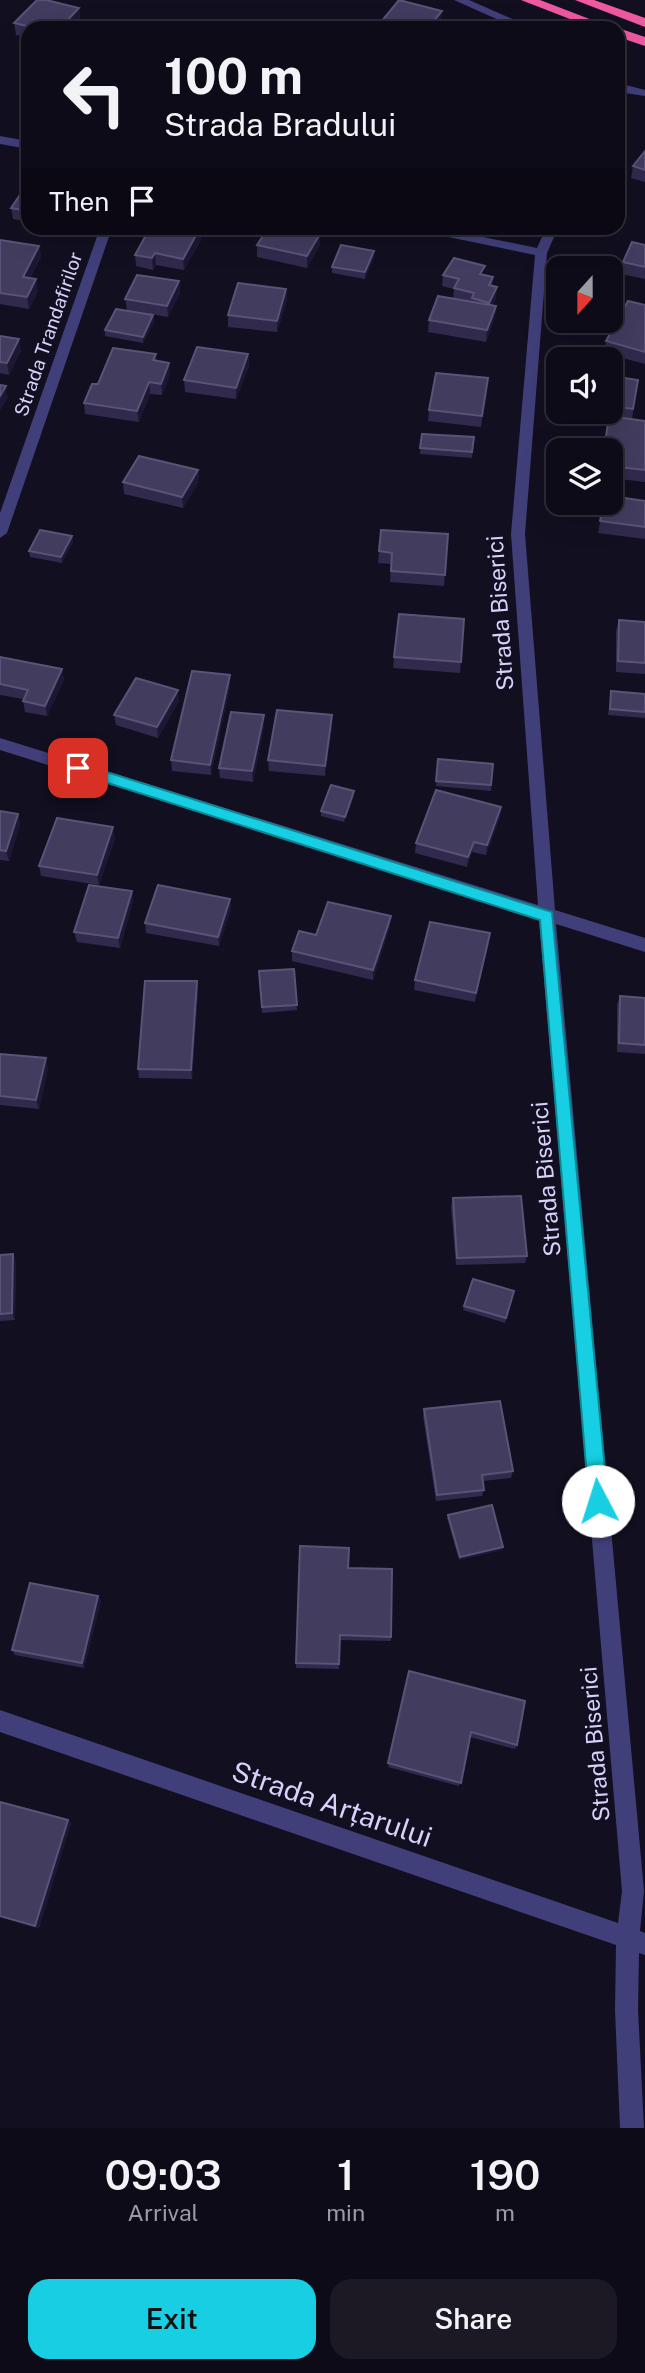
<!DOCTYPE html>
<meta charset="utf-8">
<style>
body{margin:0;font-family:"Public Sans",sans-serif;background:#1c1925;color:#f1f3f6;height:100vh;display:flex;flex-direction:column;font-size:26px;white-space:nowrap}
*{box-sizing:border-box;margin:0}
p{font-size:23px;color:#9b9ba2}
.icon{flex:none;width:38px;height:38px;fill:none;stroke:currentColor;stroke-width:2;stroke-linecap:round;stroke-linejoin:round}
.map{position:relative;height:2128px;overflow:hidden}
.details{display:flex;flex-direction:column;background:#0e0b18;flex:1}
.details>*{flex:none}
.top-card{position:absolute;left:21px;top:21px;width:604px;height:214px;border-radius:21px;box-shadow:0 7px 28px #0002,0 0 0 2px #2e2b37;background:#0e0b18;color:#f1f3f6;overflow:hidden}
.needle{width:46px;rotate:201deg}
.controls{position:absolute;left:546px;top:256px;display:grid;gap:14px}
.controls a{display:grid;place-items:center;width:77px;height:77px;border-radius:14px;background:#0e0b18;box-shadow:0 7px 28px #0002,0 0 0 2px #2e2b37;font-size:35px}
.pin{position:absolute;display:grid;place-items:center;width:60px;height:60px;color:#fff;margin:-30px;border-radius:14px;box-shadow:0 4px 10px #0006}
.me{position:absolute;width:77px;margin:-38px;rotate:355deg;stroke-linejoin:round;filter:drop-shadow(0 0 5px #0008)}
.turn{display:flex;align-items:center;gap:24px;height:147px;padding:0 28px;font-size:32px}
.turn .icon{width:91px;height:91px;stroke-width:2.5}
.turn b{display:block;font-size:49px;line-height:60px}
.then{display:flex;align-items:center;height:66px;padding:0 28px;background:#0003;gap:14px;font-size:26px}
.eta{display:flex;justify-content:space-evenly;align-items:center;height:119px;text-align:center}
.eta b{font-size:42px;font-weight:600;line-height:49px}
.cta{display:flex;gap:14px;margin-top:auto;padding:14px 28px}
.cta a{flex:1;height:80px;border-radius:21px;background:#17cee2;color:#111;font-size:28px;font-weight:600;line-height:80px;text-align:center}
.cta a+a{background:#1c1925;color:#f1f3f6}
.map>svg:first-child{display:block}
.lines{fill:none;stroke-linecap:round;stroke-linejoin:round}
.minor{fill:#413f7a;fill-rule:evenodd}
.highway{fill:#ee59a1;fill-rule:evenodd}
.wall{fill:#312a4c}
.shaded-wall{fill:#1d1733}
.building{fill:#423c5f;stroke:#5a5377;stroke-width:2}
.route{fill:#17cee2;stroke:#0f8693;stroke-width:2}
.labels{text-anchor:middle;stroke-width:6;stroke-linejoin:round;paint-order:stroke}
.far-street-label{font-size:19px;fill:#d7d2fb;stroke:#120f20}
.street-label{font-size:23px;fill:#d7d2fb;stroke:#120f20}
.near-street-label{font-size:28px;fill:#d7d2fb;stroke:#120f20}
</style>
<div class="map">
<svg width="645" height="2128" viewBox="0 0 645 2128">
<rect width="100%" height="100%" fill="#120f20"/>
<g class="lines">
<path class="minor" d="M454,0H469L533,28H517Z
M618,83L645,90V96L618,92Z
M0,136L28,141V149L0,144Z
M100,228H112L7,533L0,538V513Z
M418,228H439L537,248L546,228H558L547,253L525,534L555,910L645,938V952L556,924L644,1891L640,1931L645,1933V1955L639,1953L638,2010L644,2128H620L615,2010L616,1945L0,1732V1710L618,1923L622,1891L539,919L0,750V738L538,905L511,534L535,255L424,232Z"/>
<path class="highway" d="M521,0H540L613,28H593Z
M575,0H594L645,18V27Z
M618,28L645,37V46L618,37Z"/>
</g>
<path class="wall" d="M79,8L80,20L72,28H28V38L16,35L14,23Z
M381,22H441L437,28H381Z
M645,151V182L631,178L633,166Z
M28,183V222L13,219L11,208Z
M200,228L201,240L184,270L156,265L153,270L136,266L135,255Z
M0,240L39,246L41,257L30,278L38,291L29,309L0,304Z
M257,245H320L307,268L257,257Z
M645,245V279L621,274L623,262Z
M374,251V257L365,279L332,273V267Z
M443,275H484L493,277L492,286L496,299L492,305L496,306L495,317L486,342L428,332L429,320L453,299L454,289L442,286Z
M179,281L180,293L168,317L127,310L125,299Z
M286,289L287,300L277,332L228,327V315Z
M645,305V364L604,353L606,341Z
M153,315L154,322L143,343L105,336V330Z
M0,336L21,350L9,375L0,373Z
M156,354V361L170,374L162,395L150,394L139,422L85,414L84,403L98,384Z
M248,354L249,366L236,399L185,392L184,380Z
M611,376L638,380L632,419L645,421V482L611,478L609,418L578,414V411H611Z
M488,378L481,427L428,421L429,410Z
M422,434L474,437L472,458L420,454Z
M198,470L199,481L183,508L124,494L123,482Z
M645,501V539L598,533L604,502Z
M448,534L444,586L390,582L391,564L378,563L379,551Z
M72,536L73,542L62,563L30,557L29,551Z
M464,619L460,673L393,668L394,657Z
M619,620L645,622V674L616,672V631Z
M0,657L62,669L64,680L47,716L25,712L23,701V699L0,695Z
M230,686L211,775L172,771L171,760Z
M611,691L645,694V718L608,715Z
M179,701L158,738L116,725L114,715Z
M332,715V726L325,776L269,771L268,760Z
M264,726L253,782L220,778L219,768Z
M438,759L493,764L491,791L436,786Z
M354,796L344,822L321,816V811Z
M501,807L500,817L486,855L472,852L467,867L415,853L416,843Z
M0,811L18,814L20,824L9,861L0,860Z
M115,838L99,885L41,876L39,866Z
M132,891L133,901L120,948L77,942L74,932Z
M230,899L231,909L219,946L146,933L145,923Z
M390,926L373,980L292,961V951L316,935Z
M490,933L475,1002L414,990L415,980Z
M294,969L297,1010L262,1013L259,971Z
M197,981L198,991L192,1079L139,1078L138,1069Z
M620,996L645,998V1054L617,1052V1005Z
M0,1054L48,1068L39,1109L0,1105Z
M453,1198L527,1256L525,1263L456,1265L451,1207Z
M13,1254L16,1262L15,1320L0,1321V1255Z
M514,1291L505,1323L463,1310L464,1306Z
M424,1409L513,1471L511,1478L483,1481L484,1490L482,1496L436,1501L423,1416Z
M448,1515L503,1547L502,1550L459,1560L447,1518Z
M348,1568L391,1637V1641L340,1640L339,1669L296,1668V1663Z
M98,1596L101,1601L84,1668L15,1655L12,1650Z
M409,1671L517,1745L515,1749L470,1737L459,1786L388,1767Z
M0,1802L68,1820L71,1823L39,1928L0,1917Z"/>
<path class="shaded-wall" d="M79,8L80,20L72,28H64V24Z
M442,11L441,22L437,28H428Z
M53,22L54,28H48V27Z
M200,228L201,240L184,270L183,259Z
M320,234V245L307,268V256Z
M39,246L41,257L25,289L23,277Z
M374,251V257L365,279V272Z
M155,253L156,265L153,270L152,258Z
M36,279L38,291L29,309L27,297Z
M179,281L180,293L168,317L167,306Z
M497,287L496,299L488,314L489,303Z
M286,289L287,300L277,332V321Z
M496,306L495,317L486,342L487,330Z
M153,315L154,322L143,343V337Z
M19,339L21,350L9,375L7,363Z
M248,354L249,366L236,399V388Z
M169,363L170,374L162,395L161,384Z
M149,382L150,394L139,422L137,411Z
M6,386L8,398L0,411V396Z
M198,470L199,481L183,508L182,497Z
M72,536L73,542L62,563L61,557Z
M62,669L64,680L47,716L45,706Z
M230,675V686L211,775L210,765Z
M178,690L179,701L158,738L157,727Z
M264,715V726L253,782L252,771Z
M332,715V726L325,776V766Z
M354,791V796L344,822L345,817Z
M501,807L500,817L486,855L487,845Z
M18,814L20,824L9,861L6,851Z
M113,827L115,838L99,885L97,875Z
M474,842L472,852L467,867L468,857Z
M132,891L133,901L120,948L118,938Z
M230,899L231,909L219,946L218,937Z
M391,916L390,926L373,980V970Z
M490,933L489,943L475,1002L476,993Z
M197,981L198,991L192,1079L191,1070Z
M46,1058L48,1068L39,1109L36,1100Z
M13,1254L16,1262L15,1320L12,1313Z
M503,1547L502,1550L459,1560L460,1557Z
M98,1596L101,1601L84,1668L82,1663Z
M68,1820L71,1823L39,1928L35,1926Z"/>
<path class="building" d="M37,0H46L79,8L64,24L53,22L48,27L35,24L31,27L14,23Z
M399,0L442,11L428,28H406L381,22Z
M645,151V170L633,166Z
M28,183V211L11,208Z
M150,228H200L183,259L155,253L152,258L135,255Z
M268,228H291L320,234L307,256L257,245Z
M0,240L39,246L23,277L36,279L27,297L0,293Z
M632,242L645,245V267L623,262Z
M341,245L374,251L365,272L332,267Z
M454,258L485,266L480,274L493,277L489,285L497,287L489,303L472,298L474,293L454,288L459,279L443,275Z
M137,275L179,281L167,306L125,299Z
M238,283L286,289L277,321L228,315Z
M438,296L496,306L487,330L429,320Z
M628,301L645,305V352L606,341Z
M116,309L153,315L143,337L105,330Z
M0,336L19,339L7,363L0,362Z
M197,347L248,354L236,388L184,380Z
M113,348L156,354L153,360L169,363L161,384L149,382L137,411L84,403L92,384H98Z
M436,373L488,378L482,416L429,410Z
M611,376L638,380L633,409L611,406Z
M0,385L6,386L0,396Z
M609,416L645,421V470L611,466V450H604Z
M422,434L474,437L472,452L420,448Z
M139,456L198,470L182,497L123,482Z
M611,496L645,501V527L600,521L604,502H611Z
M40,530L72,536L61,557L29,551Z
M381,530L448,534L445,575L391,571L392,553L379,551Z
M399,614L464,619L461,662L394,657Z
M619,620L645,622V663L618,661Z
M0,657L62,669L45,706L23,701L28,690L0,684Z
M192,671L230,675L210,765L171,760Z
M136,678L178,690L157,727L114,715Z
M611,691L645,694V712L610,709Z
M277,710L332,715L325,766L268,760Z
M231,712L264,715L252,771L219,768Z
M438,759L493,764L491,785L436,781Z
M331,785L354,791L345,817L321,811Z
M436,790L501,807L487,845L474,842L468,857L416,843Z
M0,811L18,814L6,851L0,850Z
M57,818L113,827L97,875L39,866Z
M89,885L132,891L118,938L74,932Z
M158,885L230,899L218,937L145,923Z
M328,902L391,916L373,970L292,951L299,931L316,935Z
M430,922L490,933L476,993L415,980Z
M294,969L297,1005L262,1007L259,971Z
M145,981H197L191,1070L138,1069Z
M620,996L645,998V1045L619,1043Z
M0,1054L46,1058L36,1100L0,1096Z
M521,1196L527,1256L457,1258L453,1198Z
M13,1254L12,1313L0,1314V1255Z
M473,1279L514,1291L506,1318L464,1306Z
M500,1401L513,1471L482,1475L484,1490L437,1495L424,1409Z
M492,1505L503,1547L460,1557L448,1515Z
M300,1546L349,1548L348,1568L392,1569L391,1637L340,1635L339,1664L296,1663Z
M30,1583L98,1596L82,1663L12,1650Z
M409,1671L525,1701L517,1745L471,1732L461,1783L388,1763Z
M0,1802L68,1820L35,1926L0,1916Z"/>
<path class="route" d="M78,763L552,912L608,1501L605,1508L598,1510L592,1508L589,1501L540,920L73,772V765Z"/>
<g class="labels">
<g class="far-street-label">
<text transform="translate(48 334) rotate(-71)" y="7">Strada Trandafirilor</text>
</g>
<g class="street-label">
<text transform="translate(500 613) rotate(-94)" y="8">Strada Biserici</text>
<text transform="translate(546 1179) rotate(-95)" y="8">Strada Biserici</text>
<text transform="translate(595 1744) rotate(-95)" y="8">Strada Biserici</text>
</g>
<g class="near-street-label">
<text transform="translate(332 1804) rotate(19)" y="10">Strada Arțarului</text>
</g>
</g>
</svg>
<div class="controls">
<a><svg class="needle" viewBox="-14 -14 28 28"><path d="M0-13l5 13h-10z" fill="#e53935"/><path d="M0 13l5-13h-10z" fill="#9b9ba2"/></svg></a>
<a><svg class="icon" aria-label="sound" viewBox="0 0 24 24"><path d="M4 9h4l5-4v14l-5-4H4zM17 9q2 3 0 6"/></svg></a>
<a><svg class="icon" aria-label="layers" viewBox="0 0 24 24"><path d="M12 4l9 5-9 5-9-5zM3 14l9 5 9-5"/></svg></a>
</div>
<div class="pin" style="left:78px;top:768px;background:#d93025"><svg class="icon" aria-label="arrive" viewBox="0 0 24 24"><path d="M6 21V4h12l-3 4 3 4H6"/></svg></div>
<svg class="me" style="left:598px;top:1501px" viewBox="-20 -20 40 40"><circle r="19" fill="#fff"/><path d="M0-13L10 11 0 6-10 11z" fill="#17cee2"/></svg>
<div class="top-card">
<div class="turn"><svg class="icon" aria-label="left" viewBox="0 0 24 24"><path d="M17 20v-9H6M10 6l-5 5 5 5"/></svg><div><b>100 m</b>Strada Bradului</div></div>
<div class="then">Then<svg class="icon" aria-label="arrive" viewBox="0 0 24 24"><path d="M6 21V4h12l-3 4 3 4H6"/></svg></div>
</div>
</div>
<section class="details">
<div class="eta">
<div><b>09:03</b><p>Arrival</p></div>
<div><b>1</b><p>min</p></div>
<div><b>190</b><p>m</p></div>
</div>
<div class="cta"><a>Exit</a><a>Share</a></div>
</section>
